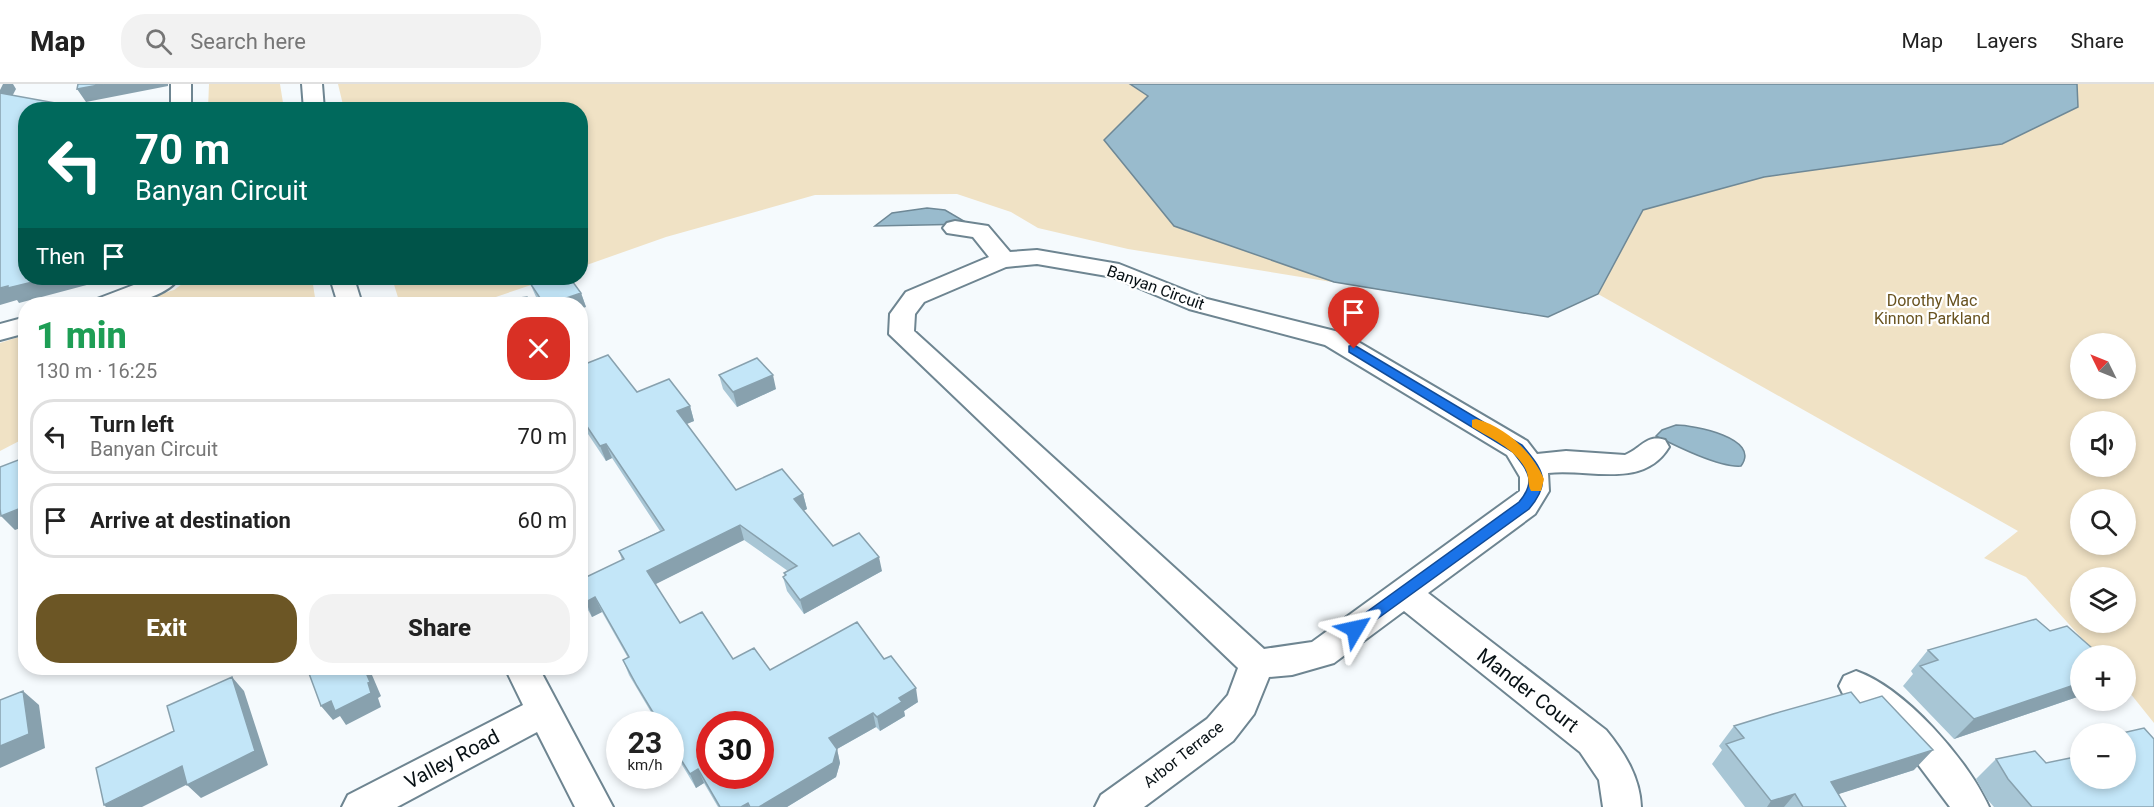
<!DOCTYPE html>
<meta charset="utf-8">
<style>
body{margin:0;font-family:Roboto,sans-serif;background:#f2f2f2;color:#222;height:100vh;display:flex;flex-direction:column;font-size:22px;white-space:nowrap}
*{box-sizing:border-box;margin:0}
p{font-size:20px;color:#767676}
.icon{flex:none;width:33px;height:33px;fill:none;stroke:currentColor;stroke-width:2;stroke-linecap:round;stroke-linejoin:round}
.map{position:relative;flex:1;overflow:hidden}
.details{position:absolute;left:18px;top:213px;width:570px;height:378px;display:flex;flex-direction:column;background:#fff;border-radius:24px;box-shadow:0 3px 9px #0003}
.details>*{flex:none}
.hud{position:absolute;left:18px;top:18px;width:570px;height:183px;border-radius:24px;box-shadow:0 3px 9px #0003;background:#00695c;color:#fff;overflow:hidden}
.needle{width:39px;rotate:313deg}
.fabs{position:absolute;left:2070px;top:249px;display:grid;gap:12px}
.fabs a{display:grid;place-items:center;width:66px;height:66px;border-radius:50%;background:#fff;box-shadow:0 3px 9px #0003;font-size:30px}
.speed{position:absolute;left:606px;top:627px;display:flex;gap:12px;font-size:30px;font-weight:700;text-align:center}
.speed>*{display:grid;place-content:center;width:78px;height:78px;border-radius:50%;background:#fff;box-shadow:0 3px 9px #0003;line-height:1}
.speed small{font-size:15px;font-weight:400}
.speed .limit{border:9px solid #d22;background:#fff;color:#111}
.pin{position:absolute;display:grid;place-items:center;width:51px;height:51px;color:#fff;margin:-62px -26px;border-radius:50% 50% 50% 0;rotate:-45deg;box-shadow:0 0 6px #0007}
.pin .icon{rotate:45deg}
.me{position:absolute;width:66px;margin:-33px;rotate:54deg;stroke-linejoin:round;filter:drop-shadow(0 0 4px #0008)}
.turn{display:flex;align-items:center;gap:21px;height:126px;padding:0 18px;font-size:27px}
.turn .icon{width:78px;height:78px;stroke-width:2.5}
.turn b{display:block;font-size:42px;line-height:51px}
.then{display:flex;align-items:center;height:57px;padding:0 18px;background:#0003;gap:12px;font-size:22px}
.round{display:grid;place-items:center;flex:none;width:63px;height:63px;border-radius:24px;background:#f2f2f2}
.headline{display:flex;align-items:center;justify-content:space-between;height:102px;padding:0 18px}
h1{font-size:36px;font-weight:800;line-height:45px;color:#1e9e55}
.button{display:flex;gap:12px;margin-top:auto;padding:12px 18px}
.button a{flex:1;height:69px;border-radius:24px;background:#6c5625;color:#fff;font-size:24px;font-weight:800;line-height:69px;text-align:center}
.button a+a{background:#f2f2f2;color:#222}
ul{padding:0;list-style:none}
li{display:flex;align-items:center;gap:18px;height:75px;margin:0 12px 9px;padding:0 6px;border:3px solid #e0e0e0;border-radius:24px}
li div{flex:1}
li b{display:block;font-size:22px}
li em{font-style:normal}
header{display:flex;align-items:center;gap:36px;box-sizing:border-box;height:84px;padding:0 30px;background:#fff;border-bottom:2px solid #e0e0e0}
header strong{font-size:28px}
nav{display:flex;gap:33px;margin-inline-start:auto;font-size:21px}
.search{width:420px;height:54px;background:#f2f2f2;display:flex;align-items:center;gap:15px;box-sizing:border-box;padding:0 21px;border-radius:24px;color:#767676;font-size:22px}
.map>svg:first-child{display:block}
.green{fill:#f0e2c5;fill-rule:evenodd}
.water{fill:#99bbcd;stroke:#6e8896;stroke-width:1.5}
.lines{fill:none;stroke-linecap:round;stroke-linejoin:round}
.minor-casing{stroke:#6e8591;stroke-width:4}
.minor{fill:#fff;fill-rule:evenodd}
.wall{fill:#a8c6d5}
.shaded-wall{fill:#88a1ae}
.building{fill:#c3e6f8;stroke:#88a1ae;stroke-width:1.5;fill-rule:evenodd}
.route{fill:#1a73e8;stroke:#114b97;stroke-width:1.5}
.slow{fill:#f59e0b}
.labels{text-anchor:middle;stroke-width:4.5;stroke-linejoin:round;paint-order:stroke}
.street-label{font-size:16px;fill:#081115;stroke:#fff}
.park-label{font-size:16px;fill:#695320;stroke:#fff}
.near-street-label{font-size:20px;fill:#081115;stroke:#fff}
</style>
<header>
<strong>Map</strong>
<div class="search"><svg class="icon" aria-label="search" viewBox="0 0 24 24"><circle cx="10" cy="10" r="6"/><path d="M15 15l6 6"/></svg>Search here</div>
<nav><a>Map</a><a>Layers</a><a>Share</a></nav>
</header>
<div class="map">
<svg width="2154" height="723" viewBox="0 0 2154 723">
<rect width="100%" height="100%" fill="#f5fafd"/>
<path class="green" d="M209,0H280L284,25H208Z
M338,0H2154V639L2126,604V572L2097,571L2026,493L1984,474L2018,447L1598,210L1548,233L1128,165L1038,144L1011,128L957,110L815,111L666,153L581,183L580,26L344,25ZM2080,260H2126V304H2080ZM2080,338H2126V382H2080ZM2080,416H2126V460H2080ZM2080,494H2126V538H2080Z
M190,194H312L316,220H127L174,206Z
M392,194H552L475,220H400Z
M25,251V354L0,367V259Z"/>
<path class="water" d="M1130,0H2077L2078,23L2002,60L1764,93L1643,126L1598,210L1548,233L1334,198L1174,142L1104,56L1148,12Z
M927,124L945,126L969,140L875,142L892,129Z
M1676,341C1693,341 1762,354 1741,382C1720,384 1676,362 1656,352L1662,346Z"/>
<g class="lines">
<defs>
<path id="minor" d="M171,0H191V26H171Z
M302,0H322L324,26H304Z
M955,137L988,142L1010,168L1037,166L1119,180L1207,215L1343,249L1527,357L1537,370L1566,367L1625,371C1642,364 1646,350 1665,356L1669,363C1643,406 1589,384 1548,389L1549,407L1535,430L1428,509L1606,646C1624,668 1640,693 1641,723H1603L1599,696L1580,668L1404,527L1334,579L1292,591L1269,593L1254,630L1233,657L1144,723H1095L1101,711L1207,635L1228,611L1238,584L889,250L890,230L906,208L989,173L973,153L947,149L943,144L947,139ZM1037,180L1113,193L1189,225L1325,261L1507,371L1520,393V407L1312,558L1264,565L914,247L915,230L924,218L1006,183Z
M152,194H179C164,216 118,223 94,220L97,215Z
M330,194H354L362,220H338Z
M26,233V249L0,256V240Z
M505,584H539L613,723H575L537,648L397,723H342L348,711L523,621Z
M1856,587C1905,604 1968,676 1989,723H1950L1902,659L1844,612L1839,602L1844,592Z"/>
</defs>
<use href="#minor" class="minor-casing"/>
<use href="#minor" class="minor"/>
</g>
<path class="wall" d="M530,199L581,209L586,223L580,220H541L536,213Z
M580,282L637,308L690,322L694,337L686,340L736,406L803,410L807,425L803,427L833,462L882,487L804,530L787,507L783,493L785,492L784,489L788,487L744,456L655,500L680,539L733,575L770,586L884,575L918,618L904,627L905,632L880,647L876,643L837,665L840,679L836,693L787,723H718L704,699L696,704L670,661V640H658L629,591L623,576L628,574L602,528L592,533L580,512V496L622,476L619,467L660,447L612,374L606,377L580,338Z
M719,291L776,305L737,323L723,305Z
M2050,547L2080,572V612L1954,655L1903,602L1913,590L1911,587L1928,566Z
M1734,642L1914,686L1838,710L1846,723H1745L1712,680L1722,666L1719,662Z
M1996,675L2046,679L2154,723H1994L1987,715L1976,695Z"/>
<path class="shaded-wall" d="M3,0H13L16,5L7,22L0,11V6Z
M104,0H168V2L86,18L77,5Z
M49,194H113L19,219L17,216L0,221V204Z
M581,209L586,223L580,225V220H549Z
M773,291L776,305L737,323L733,308Z
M690,322L694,337L682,342L677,327Z
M606,360L612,374L606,377L600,362Z
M803,410L807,425L797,430L794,415Z
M26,422V442L15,446L1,432Z
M740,441L744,456L652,502L647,487Z
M879,473L882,487L804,530L800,516Z
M595,513L602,528L592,533L586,518Z
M364,584H369L381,612L378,614L381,623L346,641L340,632L333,636L321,622L368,599Z
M232,593L244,607L268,681L201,714L187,701Z
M2080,599V612L1954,655L1974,635Z
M916,604L918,618L904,627L905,632L880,647L877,633L899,614Z
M23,607L39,621L45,664L0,684V662Z
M873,629L876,643L837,665L840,679L836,693L787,723H759L829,654Z
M1933,666L1914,686L1814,718L1831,698Z
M182,682L196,696L142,723H106L104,721Z
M698,685L704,699L696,704L690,690Z
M1795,710L1784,723H1767L1771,717Z
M748,719L749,723H741Z"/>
<path class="building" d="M78,0H104L77,5Z
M0,9L94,26H26V194H49L8,204V202L0,204Z
M545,194H570L581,209L549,220H544L530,199Z
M527,213L532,220H489L490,218Z
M608,271L637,308L669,295L690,322L677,327L736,406L782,385L803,410L794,415L833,462L859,449L879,473L800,516L783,493L786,491L784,489L797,482L740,441L647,487L680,539L702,528L733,575L754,564L770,586L857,538L884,575L891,572L916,604L899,614L902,618L877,633L873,629L829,654L837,665L833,679L759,723H750L748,719L741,723H720L698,685L690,690L670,658V640H660L637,602L623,576L629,573L595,513L586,518L580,509V496L624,475L619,467L664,446L606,360L600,362L580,332V282ZM710,640H760V692H710Z
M757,274L773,291L733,308L719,291Z
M26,373V422L1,432L0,425V383Z
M2036,535L2050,547L2067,542L2101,572H2080V599L1974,635L1920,582L1938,576L1928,566Z
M307,584H364L370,598L368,599L371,609L335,627L331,617L321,622Z
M232,593L255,667L187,701L182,682L104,721L96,684L174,647L167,622Z
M23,607L29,650L0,662V616Z
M1851,608L1860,619L1882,612L1933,666L1831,698L1846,723H1803L1795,710L1771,717L1726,660L1744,654L1734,642L1773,630Z
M2144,644L2154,655V723H2032L2008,695L1996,675L2035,667L2046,679L2080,672V694H2126V650H2118Z"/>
<path class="route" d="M1354,261L1522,361C1543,386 1552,398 1529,425L1355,551L1350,549L1347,545L1350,540L1519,418C1537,397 1528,387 1513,368L1349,268V262Z"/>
<path class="slow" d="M1476,335C1506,343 1532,368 1544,395L1541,407H1531C1527,400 1530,393 1525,384C1514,364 1490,354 1472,343V336Z"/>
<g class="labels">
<g class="street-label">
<text transform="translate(1156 203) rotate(20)" y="6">Banyan Circuit</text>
<text transform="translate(1183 670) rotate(-38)" y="6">Arbor Terrace</text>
</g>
<g class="park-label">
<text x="1932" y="222">Dorothy Mac<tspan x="1932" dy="18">Kinnon Parkland</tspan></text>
</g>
<g class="near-street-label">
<text transform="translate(1528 606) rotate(38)" y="7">Mander Court</text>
<text transform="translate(452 675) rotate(-28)" y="7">Valley Road</text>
</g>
</g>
</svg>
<div class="fabs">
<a><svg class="needle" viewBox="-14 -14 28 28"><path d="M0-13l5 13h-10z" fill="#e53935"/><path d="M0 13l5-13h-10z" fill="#767676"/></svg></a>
<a><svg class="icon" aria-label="sound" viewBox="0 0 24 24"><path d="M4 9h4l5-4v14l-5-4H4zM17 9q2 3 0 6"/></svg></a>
<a><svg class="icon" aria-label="search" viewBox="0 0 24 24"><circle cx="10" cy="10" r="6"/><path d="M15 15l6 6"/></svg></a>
<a><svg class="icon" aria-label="layers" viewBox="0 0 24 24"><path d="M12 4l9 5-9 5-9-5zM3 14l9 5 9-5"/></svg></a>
<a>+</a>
<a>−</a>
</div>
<div class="speed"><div>23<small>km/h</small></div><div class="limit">30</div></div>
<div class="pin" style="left:1354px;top:265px;background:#d93025"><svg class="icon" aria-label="arrive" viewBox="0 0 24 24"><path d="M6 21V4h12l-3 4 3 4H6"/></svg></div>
<svg class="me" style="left:1355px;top:545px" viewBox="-20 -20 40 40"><path d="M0-17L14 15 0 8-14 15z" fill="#1a73e8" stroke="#fff" stroke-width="4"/></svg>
<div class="hud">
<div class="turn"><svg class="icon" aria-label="left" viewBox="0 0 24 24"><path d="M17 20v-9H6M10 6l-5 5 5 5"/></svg><div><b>70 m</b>Banyan Circuit</div></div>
<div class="then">Then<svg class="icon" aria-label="arrive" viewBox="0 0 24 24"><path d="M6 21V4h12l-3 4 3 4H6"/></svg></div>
</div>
<section class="details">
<div class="headline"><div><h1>1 min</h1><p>130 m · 16:25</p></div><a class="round" style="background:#d93025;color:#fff"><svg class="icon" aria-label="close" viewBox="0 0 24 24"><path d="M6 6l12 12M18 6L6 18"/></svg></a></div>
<ul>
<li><svg class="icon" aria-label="left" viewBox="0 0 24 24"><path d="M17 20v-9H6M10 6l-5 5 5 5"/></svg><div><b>Turn left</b><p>Banyan Circuit</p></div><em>70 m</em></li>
<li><svg class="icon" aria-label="arrive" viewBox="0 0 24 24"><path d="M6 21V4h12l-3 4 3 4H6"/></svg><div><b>Arrive at destination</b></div><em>60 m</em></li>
</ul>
<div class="button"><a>Exit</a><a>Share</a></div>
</section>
</div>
